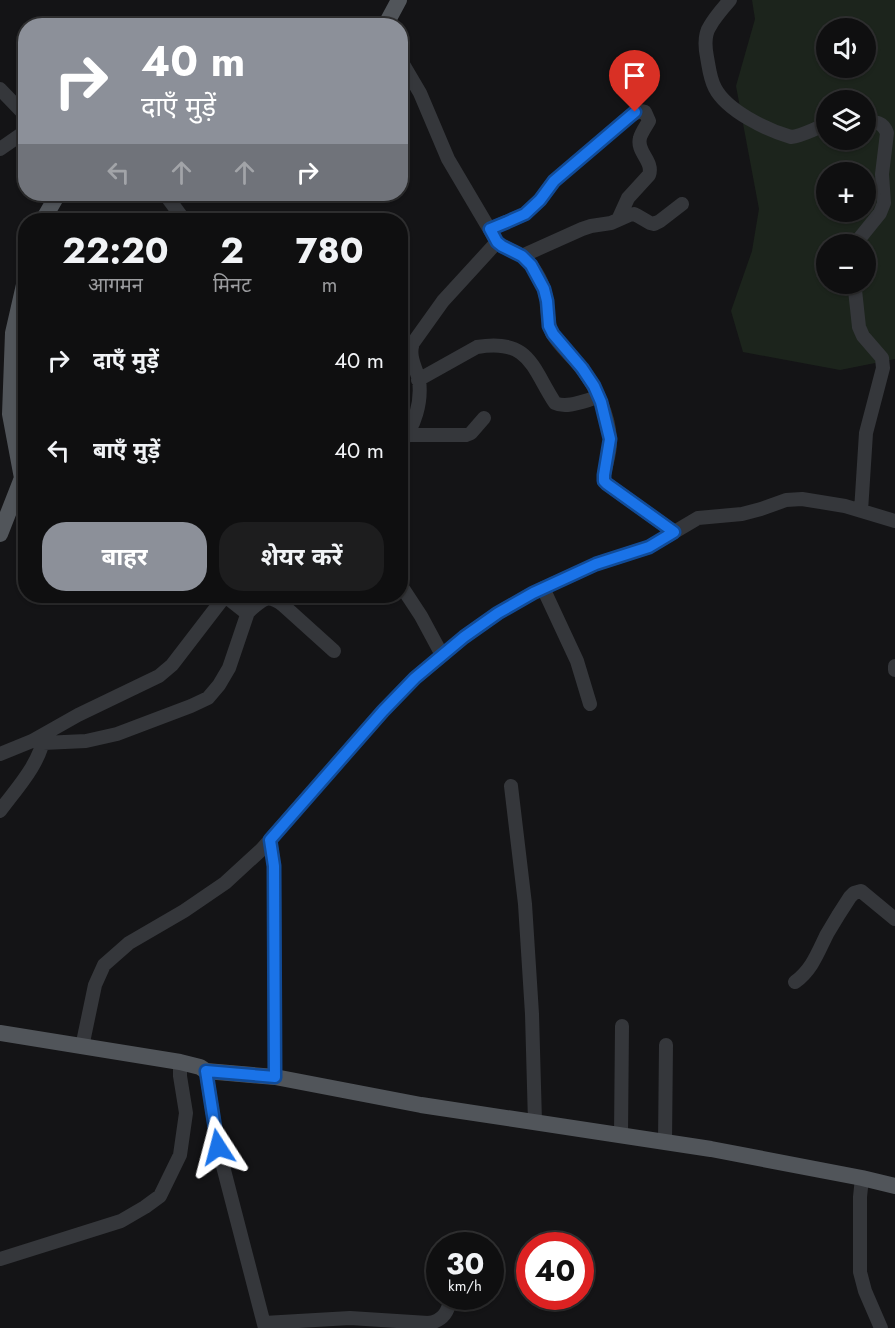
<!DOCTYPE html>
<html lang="hi">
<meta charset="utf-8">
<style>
body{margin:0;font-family:Jost,"Noto Sans Devanagari",sans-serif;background:#1d1d1e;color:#f1f3f6;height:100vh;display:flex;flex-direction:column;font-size:22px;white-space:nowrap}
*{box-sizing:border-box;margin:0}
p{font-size:20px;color:#9b9c9f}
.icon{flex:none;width:33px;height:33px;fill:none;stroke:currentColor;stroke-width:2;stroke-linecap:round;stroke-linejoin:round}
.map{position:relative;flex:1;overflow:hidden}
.side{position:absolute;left:18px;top:213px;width:390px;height:390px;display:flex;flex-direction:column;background:#0f0f10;border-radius:24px;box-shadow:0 2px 4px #0004,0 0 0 2px #2f2f30}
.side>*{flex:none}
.hud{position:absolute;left:18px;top:18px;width:390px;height:183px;border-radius:24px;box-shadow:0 2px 4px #0004,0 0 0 2px #2f2f30;background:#8c9099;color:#fff;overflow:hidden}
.buttons{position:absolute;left:816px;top:18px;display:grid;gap:12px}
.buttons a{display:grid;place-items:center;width:60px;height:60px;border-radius:50%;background:#0f0f10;box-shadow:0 2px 4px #0004,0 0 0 2px #2f2f30;font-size:30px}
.speed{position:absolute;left:426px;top:1232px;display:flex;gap:12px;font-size:30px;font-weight:700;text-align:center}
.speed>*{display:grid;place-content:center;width:78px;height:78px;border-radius:50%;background:#0f0f10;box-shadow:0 2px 4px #0004,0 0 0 2px #2f2f30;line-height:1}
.speed small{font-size:15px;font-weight:400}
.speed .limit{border:9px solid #d22;background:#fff;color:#111}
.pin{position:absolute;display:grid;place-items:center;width:51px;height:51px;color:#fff;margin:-62px -26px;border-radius:50% 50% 50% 0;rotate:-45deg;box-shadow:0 0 6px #0007}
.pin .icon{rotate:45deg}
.me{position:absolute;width:66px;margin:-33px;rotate:351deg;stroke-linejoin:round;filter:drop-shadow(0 0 4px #0008)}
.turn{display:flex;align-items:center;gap:21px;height:126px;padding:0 24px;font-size:27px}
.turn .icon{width:78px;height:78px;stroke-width:2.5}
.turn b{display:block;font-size:42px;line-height:51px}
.lanes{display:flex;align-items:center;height:57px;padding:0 24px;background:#0003;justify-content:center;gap:30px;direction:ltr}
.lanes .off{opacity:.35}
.eta{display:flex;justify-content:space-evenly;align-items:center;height:102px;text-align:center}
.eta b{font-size:36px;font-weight:700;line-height:42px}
.cta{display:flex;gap:12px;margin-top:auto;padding:12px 24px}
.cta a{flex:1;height:69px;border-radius:24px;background:#8c9099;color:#fff;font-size:24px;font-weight:700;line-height:69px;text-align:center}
.cta a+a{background:#1d1d1e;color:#f1f3f6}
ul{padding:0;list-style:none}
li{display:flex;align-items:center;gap:18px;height:90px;padding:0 24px}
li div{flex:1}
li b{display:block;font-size:22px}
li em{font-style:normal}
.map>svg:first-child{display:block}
.green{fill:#1c241c;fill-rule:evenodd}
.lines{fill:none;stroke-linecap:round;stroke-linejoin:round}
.minor{stroke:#35373b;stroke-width:14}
.major{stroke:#51555a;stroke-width:16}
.route-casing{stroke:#114b97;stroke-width:15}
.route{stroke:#1a73e8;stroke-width:10}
</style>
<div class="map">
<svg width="895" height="1328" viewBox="0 0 895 1328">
<rect width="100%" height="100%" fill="#141416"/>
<path class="green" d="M752,0H895V359L840,370L743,352L731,311L752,251L759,209L736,86L755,19ZM826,28H866V68H826ZM826,100H866V140H826ZM826,172H866V212H826ZM826,244H866V284H826Z"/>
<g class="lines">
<path class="minor" d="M730,0C723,8 715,17 710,26C704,35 705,47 707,57C709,68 710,79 715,88C727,111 767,130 791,137C803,136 815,128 826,125
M400,59L420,93L448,159L497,242C504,248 513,250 521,255C532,263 542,280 545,293C549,306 546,320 552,333C559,346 572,356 581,368C596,386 609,416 610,439C611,451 606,464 604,475V481L607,484L674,532
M0,89L26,116
M0,149L26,131
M165,194L184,220
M490,229L525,214L540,200L554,181L630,116C635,113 639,110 645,112L649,121C646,126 641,133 640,138C636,152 654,161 649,175L628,198L618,220
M855,244L880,213L884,203L882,174L887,133C883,122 876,122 866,122
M522,256L582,229L591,226L611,223L629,215L634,214L638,216L650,223L654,224L660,221L682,204
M853,284L855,290L859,327L863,336L882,358L883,368L866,433L861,511
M418,380L477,347C530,338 532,368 555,403C567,409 586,400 599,397
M409,435H466L471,433L484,418
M400,444C415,427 422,402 419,380C416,368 408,356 413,343L443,301L497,242
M400,584L421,616L442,655
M543,588L577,661L590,704
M225,596L244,611L248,612C262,601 265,592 283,605L334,651
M895,666V670
M43,743L86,741L117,734L191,706L208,698L219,685L229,668L248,612
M0,754L32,741L78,715L159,676L172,665L225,596
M511,786L525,904L532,1014L535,1122
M0,811C16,789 40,764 44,736
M270,840L274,866L275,1077
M795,982C812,970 818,952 827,934C834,922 842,909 850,897L854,893L861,891L895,919
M82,1047L95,985L104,965L129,943L184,911L225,883L261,850L383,711L415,678L464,637L498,613L533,593L596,564L649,547L698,518L742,514L761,509L786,500L802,499L845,506L895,521
M206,1071L218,1147L265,1328
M621,1135L622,1026
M665,1142L666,1045
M862,1178L860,1197V1272L865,1291L881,1328
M0,1259L121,1221L145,1207L160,1196L180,1155L186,1113L180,1076V1062
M264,1323L350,1318L428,1323C444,1321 448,1311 452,1296"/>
<path class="major" d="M385,26L399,0
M43,220L58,194
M0,534L22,478L10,414L13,333L26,276
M0,1033L180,1062L200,1067L206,1071L275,1077L421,1105L711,1149L862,1178L895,1186"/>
</g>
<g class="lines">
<defs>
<path id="route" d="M218,1147L206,1071L275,1077L274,866L270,840L383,711L415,678L464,637L498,613L533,593L596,564L649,547L674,532L607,484L604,481V475L610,439L601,402L594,386L582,368L553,334L549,326L547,301L544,289L531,265L522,256L502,246L497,242L490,229L507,222L525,214L540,200L554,181L635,112"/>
</defs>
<use href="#route" class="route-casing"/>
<use href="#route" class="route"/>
</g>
</svg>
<div class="buttons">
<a><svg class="icon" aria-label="sound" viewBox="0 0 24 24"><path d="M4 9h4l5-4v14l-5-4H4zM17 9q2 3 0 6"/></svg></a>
<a><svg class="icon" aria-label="layers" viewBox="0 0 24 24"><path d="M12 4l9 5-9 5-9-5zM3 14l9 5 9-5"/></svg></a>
<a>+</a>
<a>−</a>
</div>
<div class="speed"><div>30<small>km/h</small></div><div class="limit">40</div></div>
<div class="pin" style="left:635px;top:112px;background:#d93025"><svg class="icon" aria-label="arrive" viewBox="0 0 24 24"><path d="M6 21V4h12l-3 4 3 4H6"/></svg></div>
<svg class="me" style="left:218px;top:1147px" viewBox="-20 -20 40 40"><path d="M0-17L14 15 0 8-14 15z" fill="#1a73e8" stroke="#fff" stroke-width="4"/></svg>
<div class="hud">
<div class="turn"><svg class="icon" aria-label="right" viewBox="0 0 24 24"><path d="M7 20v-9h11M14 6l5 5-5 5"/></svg><div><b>40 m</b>दाएँ मुड़ें</div></div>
<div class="lanes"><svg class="icon off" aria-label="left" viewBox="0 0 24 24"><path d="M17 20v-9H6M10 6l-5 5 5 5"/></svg><svg class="icon off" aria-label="ahead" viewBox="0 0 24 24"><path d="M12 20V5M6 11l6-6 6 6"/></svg><svg class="icon off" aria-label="ahead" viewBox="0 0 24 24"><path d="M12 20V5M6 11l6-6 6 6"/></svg><svg class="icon" aria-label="right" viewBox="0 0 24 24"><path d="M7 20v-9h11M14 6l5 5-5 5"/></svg></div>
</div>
<section class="side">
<div class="eta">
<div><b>22:20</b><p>आगमन</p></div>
<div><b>2</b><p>मिनट</p></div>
<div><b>780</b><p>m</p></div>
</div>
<ul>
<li><svg class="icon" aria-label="right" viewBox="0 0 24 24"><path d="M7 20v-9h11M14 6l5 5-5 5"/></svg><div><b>दाएँ मुड़ें</b></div><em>40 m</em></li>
<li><svg class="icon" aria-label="left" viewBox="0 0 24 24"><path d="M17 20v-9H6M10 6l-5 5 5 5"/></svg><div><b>बाएँ मुड़ें</b></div><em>40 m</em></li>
</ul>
<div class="cta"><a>बाहर</a><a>शेयर करें</a></div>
</section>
</div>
